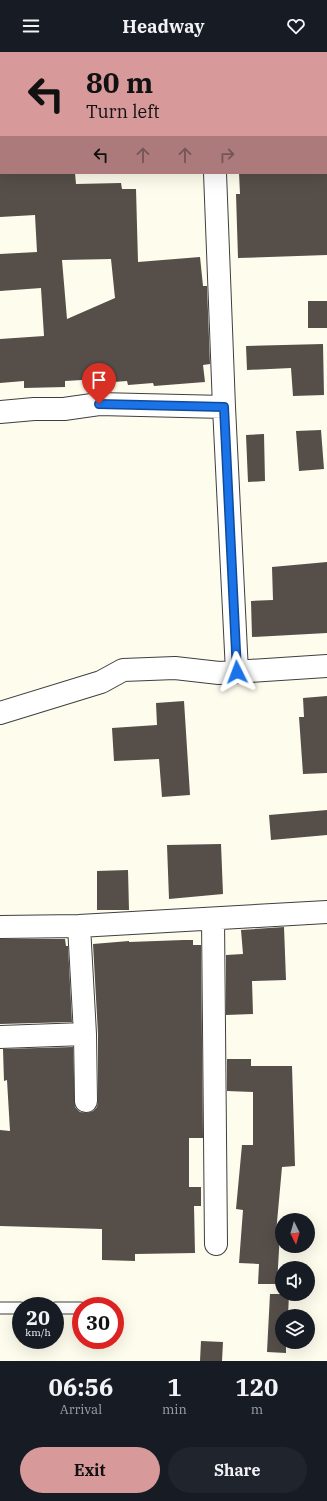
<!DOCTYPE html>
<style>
body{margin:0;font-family:"IBM Plex Serif",serif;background:#20242c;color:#f1f3f6;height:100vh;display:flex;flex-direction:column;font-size:15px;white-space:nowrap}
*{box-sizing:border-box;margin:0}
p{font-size:13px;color:#9ea1a6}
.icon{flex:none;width:22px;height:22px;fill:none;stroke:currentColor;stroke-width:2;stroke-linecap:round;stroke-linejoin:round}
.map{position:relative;height:1309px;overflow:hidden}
.sheet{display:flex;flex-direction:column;background:#171b24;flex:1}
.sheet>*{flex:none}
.banner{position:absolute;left:0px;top:0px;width:327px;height:122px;box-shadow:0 4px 16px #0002;background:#d7999a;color:#111;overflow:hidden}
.needle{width:26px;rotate:175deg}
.tools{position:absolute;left:275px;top:1161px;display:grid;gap:8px}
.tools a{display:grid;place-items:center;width:40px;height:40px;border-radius:50%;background:#171b24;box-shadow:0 4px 16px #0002;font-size:20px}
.speed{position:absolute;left:12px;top:1245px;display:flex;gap:8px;font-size:20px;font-weight:700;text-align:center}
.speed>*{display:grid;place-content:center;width:52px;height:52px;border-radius:50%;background:#171b24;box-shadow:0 4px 16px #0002;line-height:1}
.speed small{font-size:10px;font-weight:400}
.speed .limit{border:6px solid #d22;background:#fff;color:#111}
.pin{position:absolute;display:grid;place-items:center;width:34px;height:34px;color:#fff;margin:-41px -17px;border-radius:50% 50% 50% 0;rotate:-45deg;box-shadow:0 0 4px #0007}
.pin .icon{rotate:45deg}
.me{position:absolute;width:44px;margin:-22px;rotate:357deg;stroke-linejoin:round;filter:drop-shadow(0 0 3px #0008)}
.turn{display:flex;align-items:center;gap:14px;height:84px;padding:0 20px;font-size:18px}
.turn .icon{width:52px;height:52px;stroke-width:2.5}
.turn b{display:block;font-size:28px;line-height:34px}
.lanes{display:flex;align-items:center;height:38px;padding:0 20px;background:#0003;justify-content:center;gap:20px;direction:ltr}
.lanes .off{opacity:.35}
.eta{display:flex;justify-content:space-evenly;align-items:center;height:68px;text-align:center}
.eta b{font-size:24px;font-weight:700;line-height:28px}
.button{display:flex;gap:8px;margin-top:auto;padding:8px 20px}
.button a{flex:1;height:46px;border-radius:24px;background:#d7999a;color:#111;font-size:16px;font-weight:700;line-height:46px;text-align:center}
.button a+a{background:#20242c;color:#f1f3f6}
header{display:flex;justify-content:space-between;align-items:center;height:52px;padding:0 20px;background:#171b24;font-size:18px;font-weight:700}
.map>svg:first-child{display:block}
.building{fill:#554e49;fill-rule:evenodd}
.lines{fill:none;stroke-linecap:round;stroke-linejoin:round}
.lane-casing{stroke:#3f3f3f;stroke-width:13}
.street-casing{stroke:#3f3f3f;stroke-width:24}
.lane{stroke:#fff;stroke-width:11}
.street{stroke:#fff;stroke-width:22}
.route-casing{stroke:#114b97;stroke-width:10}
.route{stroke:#1a73e8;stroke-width:7}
</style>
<header><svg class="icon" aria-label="menu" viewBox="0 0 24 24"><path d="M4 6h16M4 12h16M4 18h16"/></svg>Headway<svg class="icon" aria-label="heart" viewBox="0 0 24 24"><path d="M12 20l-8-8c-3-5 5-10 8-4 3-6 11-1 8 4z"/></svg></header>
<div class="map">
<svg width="327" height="1309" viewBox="0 0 327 1309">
<rect width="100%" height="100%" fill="#fefcec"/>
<path class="building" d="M0,121H75L76,132L121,131L122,137H136L138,210L200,205L203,234H207L210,312L203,313L205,330L154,334L153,331L128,333L127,329L100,331L99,327L65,329V335L24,336V329L0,331V287L44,284L41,236L0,239V202L37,200L35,163L0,165ZM111,207L115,246L67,267L62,208Z
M239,121H327V203L238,206L236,142H240Z
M308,249H327V276H308Z
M323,292L324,343L293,344L291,316L247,318L246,294Z
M321,378L324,417L299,419L296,379Z
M264,382L265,429L248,430L246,383Z
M327,510V581L252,585L251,549L273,548L272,515Z
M327,644V721L303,722L299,665H304L303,646Z
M184,649L190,743L162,745L159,707L114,709L112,676L157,673L156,651Z
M327,758V783L271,788L269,763Z
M221,792L223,842L169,847L167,793Z
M128,818L129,858H97V819Z
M284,875L286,928L252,929L253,962L226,963V903L243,902L241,878Z
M0,887H65L66,894H68L72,970L0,972Z
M184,888H193V893H201L203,1086H189V1135H201V1154H194L195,1201L135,1202V1209L102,1208V1177L0,1174V1078L10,1079L7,1028L4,1029L3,997L73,995L75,1055L80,1060L87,1061L93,1059L97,1055L98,1049V982L93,892L129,889V890Z
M227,1007H251V1014H292L295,1114L282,1115L276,1181H280L277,1232H258L259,1212L239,1211L243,1158L236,1157L242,1093H253V1040L227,1039Z
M270,1242H289L288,1264H282V1290H286V1301L267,1300Z
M201,1289L223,1290L222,1309H200Z"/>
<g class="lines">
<defs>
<path id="lane" d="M135,0V1
M0,1256H21
M55,1256H81"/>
<path id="street" d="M40,0V1
M326,32H327
M0,79H1
M215,121L224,355L237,620
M0,360L34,357H64L99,352L224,355
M0,661L101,630L123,618L175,616L219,621L327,614
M213,867L216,1192
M79,874L85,982L86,1049
M0,875L79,874L327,860
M0,985L85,982"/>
</defs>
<use href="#lane" class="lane-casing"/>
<use href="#street" class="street-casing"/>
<use href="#lane" class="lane"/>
<use href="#street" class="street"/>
</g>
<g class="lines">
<defs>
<path id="route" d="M99,352L224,355L237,620"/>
</defs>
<use href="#route" class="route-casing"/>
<use href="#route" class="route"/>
</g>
</svg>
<div class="tools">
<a><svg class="needle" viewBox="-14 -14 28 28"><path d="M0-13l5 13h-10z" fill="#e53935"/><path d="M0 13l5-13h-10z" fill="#9ea1a6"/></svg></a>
<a><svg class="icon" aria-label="sound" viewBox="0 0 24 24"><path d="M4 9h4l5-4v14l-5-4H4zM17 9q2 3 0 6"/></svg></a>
<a><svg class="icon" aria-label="layers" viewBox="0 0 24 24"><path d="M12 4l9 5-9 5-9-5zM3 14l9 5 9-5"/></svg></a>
</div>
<div class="speed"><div>20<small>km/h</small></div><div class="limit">30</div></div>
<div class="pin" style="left:99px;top:352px;background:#d93025"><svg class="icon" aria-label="arrive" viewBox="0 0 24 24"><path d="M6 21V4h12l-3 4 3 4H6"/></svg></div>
<svg class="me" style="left:237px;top:620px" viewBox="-20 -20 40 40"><path d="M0-17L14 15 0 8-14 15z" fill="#1a73e8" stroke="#fff" stroke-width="4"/></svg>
<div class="banner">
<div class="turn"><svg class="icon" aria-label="left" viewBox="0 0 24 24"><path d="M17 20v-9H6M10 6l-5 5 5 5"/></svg><div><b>80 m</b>Turn left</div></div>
<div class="lanes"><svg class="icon" aria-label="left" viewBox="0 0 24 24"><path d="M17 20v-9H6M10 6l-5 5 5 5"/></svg><svg class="icon off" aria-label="ahead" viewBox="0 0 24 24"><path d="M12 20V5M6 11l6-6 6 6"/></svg><svg class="icon off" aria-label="ahead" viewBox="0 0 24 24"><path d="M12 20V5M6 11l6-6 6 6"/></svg><svg class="icon off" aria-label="right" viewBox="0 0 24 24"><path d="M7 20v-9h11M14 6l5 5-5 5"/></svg></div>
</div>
</div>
<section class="sheet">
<div class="eta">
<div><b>06:56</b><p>Arrival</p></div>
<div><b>1</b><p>min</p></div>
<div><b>120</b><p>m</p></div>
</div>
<div class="button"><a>Exit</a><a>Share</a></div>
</section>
